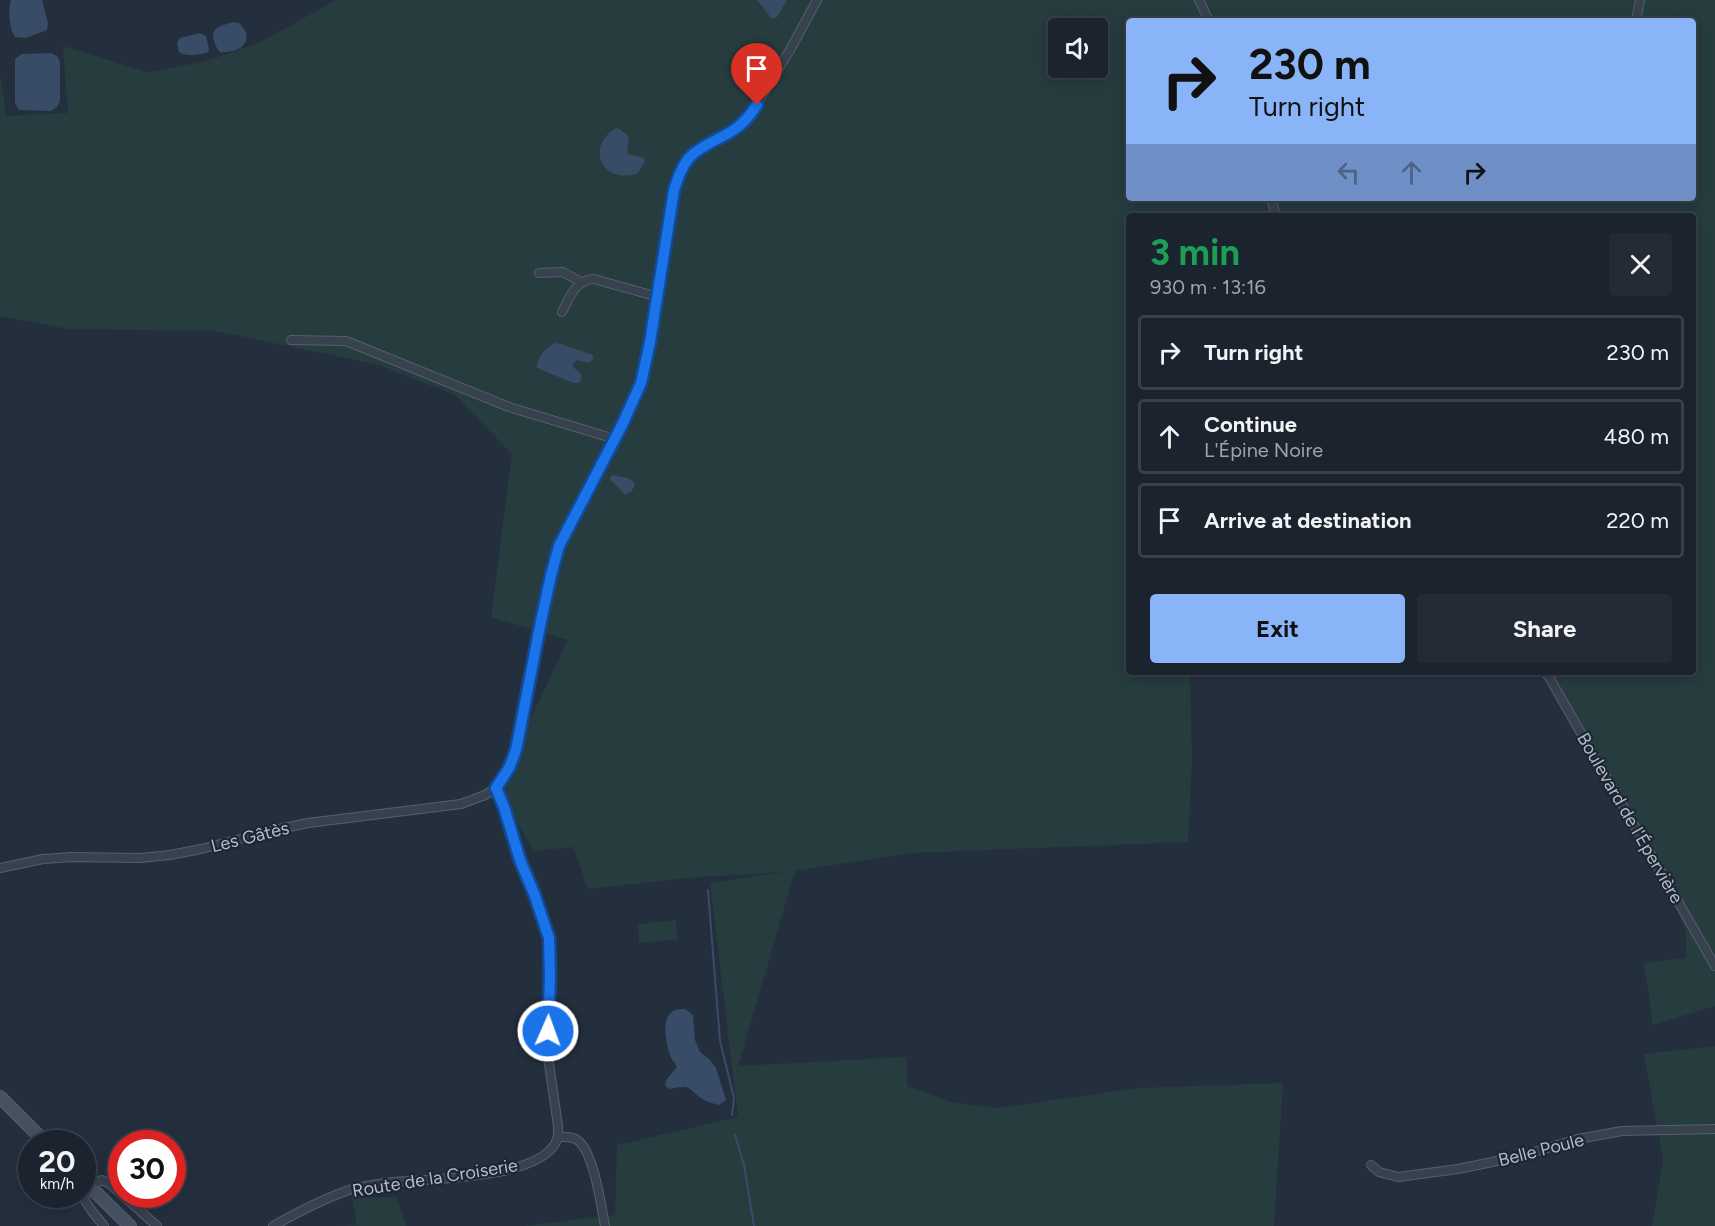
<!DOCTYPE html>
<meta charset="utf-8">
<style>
body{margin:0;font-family:Figtree,sans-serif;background:#242b36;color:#f1f3f6;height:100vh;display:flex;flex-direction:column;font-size:22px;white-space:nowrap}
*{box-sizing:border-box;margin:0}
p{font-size:20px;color:#a0a4aa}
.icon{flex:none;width:33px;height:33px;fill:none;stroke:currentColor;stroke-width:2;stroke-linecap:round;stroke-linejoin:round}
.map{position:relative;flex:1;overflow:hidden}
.drawer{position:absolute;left:1126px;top:213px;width:570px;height:462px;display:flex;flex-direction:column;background:#1b232e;border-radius:6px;box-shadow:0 3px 15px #0003,0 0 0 2px #39404a}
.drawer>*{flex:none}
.hud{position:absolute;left:1126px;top:18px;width:570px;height:183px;border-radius:6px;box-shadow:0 3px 15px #0003,0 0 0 2px #39404a;background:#8ab4f8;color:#111;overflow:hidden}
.buttons{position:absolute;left:1048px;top:18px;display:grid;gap:12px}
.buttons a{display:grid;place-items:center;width:60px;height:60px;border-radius:6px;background:#1b232e;box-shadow:0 3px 15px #0003,0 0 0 2px #39404a;font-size:30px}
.speed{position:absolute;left:18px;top:1130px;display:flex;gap:12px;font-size:30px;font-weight:700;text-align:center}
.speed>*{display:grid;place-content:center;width:78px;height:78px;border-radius:50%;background:#1b232e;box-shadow:0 3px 15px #0003,0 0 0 2px #39404a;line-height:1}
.speed small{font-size:15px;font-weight:400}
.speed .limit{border:9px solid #d22;background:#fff;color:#111}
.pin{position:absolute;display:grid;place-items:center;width:51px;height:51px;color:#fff;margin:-62px -26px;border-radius:50% 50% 50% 0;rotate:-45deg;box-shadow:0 0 6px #0007}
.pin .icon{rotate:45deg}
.me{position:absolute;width:66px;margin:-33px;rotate:2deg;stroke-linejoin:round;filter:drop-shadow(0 0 4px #0008)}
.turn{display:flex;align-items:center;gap:21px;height:126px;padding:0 24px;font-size:27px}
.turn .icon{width:78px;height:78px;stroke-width:2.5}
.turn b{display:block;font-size:42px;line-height:51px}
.lanes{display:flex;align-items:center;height:57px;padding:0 24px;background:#0003;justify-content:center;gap:30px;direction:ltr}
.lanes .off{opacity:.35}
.round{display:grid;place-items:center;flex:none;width:63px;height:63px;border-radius:6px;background:#242b36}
.summary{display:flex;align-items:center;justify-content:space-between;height:102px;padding:0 24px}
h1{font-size:36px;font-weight:700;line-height:45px;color:#1e9e55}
.action{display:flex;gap:12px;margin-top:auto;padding:12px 24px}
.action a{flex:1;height:69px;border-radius:6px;background:#8ab4f8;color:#111;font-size:24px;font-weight:700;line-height:69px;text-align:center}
.action a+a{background:#242b36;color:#f1f3f6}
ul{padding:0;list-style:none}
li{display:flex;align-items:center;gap:18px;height:75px;margin:0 12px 9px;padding:0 12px;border:3px solid #39404a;border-radius:6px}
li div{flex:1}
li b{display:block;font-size:22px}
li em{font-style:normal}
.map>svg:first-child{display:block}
.green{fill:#263c3f;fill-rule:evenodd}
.water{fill:#394c67}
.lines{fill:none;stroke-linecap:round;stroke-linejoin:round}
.stream{stroke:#394c67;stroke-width:2}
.street-casing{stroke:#565f6c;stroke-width:10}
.secondary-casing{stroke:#565f6c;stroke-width:14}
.street{stroke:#38414e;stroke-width:8}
.secondary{stroke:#465061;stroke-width:12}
.route-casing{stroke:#114b97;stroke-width:15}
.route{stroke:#1a73e8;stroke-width:10}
.labels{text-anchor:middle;stroke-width:4.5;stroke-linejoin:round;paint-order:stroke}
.street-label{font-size:18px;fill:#b4bcc9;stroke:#1d2633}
</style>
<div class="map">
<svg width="1715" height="1226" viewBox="0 0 1715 1226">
<rect width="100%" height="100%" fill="#242f3e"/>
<path class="green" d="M336,0H1715V1006L1653,1025L1644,963L1686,958V932L1681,918L1682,915L1544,672H1694V216H1130V672H1190L1192,762L1188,842L910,853L795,871L738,1066L907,1057V1086L954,1103L998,1108L1138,1088L1283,1083L1274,1226H524L615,1215L617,1145L738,1117L710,883L784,872L698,877L588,889L573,847L534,851L497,789L568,640L491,617L512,454L455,395L379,365L216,331L69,329L0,316V73L6,116L68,113L63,46L147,72L203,62L259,43ZM1130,21H1694V198H1130ZM1059,28H1098V68H1059Z
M676,920L678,939L639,943L638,924Z
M1715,1046V1226H1652L1663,1159L1644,1054Z
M397,1197L406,1226H334L357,1225L352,1198Z"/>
<path class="water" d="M11,0H42L48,23L47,30L26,38L15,37C9,28 8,10 11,0Z
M757,0H787L777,17L772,19Z
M233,22L239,23C257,40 240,54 220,52C215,46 209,34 217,28C221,25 228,24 233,22Z
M200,33L206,36L209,49L208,52C200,55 186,57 179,52L177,43L180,38Z
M51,53L57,56L60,62V100L57,107L51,111L19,110L15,103V59L22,54Z
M616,128L620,129L629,137L627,154L644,158L645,161L638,173C603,186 584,147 616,128Z
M555,343L561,344L593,355V359L589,363L578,360L573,363V367L582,375L581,380L579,383H573L537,368C537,357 545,348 555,343Z
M612,475L628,478L635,483L632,491L625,495L610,479Z
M685,1009L693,1015L695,1040L700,1052L710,1060L716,1068L726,1100L719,1105C713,1103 706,1102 701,1098C686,1087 691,1084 670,1089L665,1086L666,1080L677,1067C675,1062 671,1059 670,1055C666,1042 660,1016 675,1010C678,1009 682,1009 685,1009Z"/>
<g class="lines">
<path class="stream" d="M708,890L720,1041L734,1098L732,1115
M735,1135L744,1165L754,1226"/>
<defs>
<path id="street" d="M1199,0L1209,21
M1636,21L1640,0
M1271,198L1276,216
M539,273L563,272L581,282
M562,312C570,297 575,280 594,279L658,297
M291,340L346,341L509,407L615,439
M1545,672L1550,679L1715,966
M0,868L43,859L71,857L140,858L170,855L201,849L279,829L308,823L461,804L485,795L496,788L509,768L516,750L531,667L551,575L559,546L629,411L641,383L647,363L674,190L680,172L689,157L700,148L736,129L750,115L790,50L817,0
M558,1137C565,1137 572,1136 577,1140C594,1151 601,1206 605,1226
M1371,1165L1379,1172L1398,1177L1458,1169L1517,1157L1578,1139L1622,1131L1715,1129
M104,1226L91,1210L84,1199C87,1188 91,1184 102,1180L110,1184L157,1226
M273,1226C298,1212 324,1198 352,1189C365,1186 380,1183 393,1182C430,1179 534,1179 555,1144C559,1138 558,1133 558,1126L547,1050L550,976L549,938L535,896L520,860L504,807L496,788"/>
<path id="secondary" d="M0,1097L46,1143
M82,1179L130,1226"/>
</defs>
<use href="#street" class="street-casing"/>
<use href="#secondary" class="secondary-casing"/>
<use href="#street" class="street"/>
<use href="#secondary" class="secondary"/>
</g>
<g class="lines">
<defs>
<path id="route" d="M548,1031L550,976L549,938L535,896L520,860L504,807L496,788L509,768L516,750L541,621L551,575L559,546L622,425L641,383L650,342L674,190C678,178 682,165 691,156C703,144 721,139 735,129C744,123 751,114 757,105"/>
</defs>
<use href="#route" class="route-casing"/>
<use href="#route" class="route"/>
</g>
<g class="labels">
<g class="street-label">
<text transform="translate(1630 818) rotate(60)" y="6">Boulevard de l'Épervière</text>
<text transform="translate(250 837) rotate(-14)" y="6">Les Gâtès</text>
<text transform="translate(1541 1150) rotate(-14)" y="6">Belle Poule</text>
<text transform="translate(435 1178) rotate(-9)" y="6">Route de la Croiserie</text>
</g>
</g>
</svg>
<div class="buttons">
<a><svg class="icon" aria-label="sound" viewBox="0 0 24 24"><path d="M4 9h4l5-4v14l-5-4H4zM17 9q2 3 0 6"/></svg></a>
</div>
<div class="speed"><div>20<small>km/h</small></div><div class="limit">30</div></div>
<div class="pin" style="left:757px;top:105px;background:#d93025"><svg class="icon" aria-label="arrive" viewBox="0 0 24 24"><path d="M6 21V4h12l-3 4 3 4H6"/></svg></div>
<svg class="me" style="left:548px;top:1031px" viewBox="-20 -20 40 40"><circle r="17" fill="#1a73e8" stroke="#fff" stroke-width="3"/><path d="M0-11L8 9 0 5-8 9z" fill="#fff"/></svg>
<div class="hud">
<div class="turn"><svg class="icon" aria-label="right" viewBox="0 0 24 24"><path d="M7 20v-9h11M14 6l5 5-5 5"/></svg><div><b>230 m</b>Turn right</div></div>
<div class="lanes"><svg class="icon off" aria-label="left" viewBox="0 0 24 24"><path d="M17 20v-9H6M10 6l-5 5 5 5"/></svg><svg class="icon off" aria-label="ahead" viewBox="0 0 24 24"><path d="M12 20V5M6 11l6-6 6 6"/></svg><svg class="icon" aria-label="right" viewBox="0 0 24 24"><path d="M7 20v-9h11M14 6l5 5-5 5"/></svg></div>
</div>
<section class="drawer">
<div class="summary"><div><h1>3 min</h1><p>930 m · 13:16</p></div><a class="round"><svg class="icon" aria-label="close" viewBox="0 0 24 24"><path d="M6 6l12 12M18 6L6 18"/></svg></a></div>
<ul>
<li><svg class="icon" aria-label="right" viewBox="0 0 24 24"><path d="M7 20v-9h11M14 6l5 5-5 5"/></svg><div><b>Turn right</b></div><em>230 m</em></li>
<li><svg class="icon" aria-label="ahead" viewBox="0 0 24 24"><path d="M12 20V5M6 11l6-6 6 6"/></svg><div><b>Continue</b><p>L'Épine Noire</p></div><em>480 m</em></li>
<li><svg class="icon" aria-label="arrive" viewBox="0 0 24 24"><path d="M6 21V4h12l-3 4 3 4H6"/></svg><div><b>Arrive at destination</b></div><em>220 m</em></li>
</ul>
<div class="action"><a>Exit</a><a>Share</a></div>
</section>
</div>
